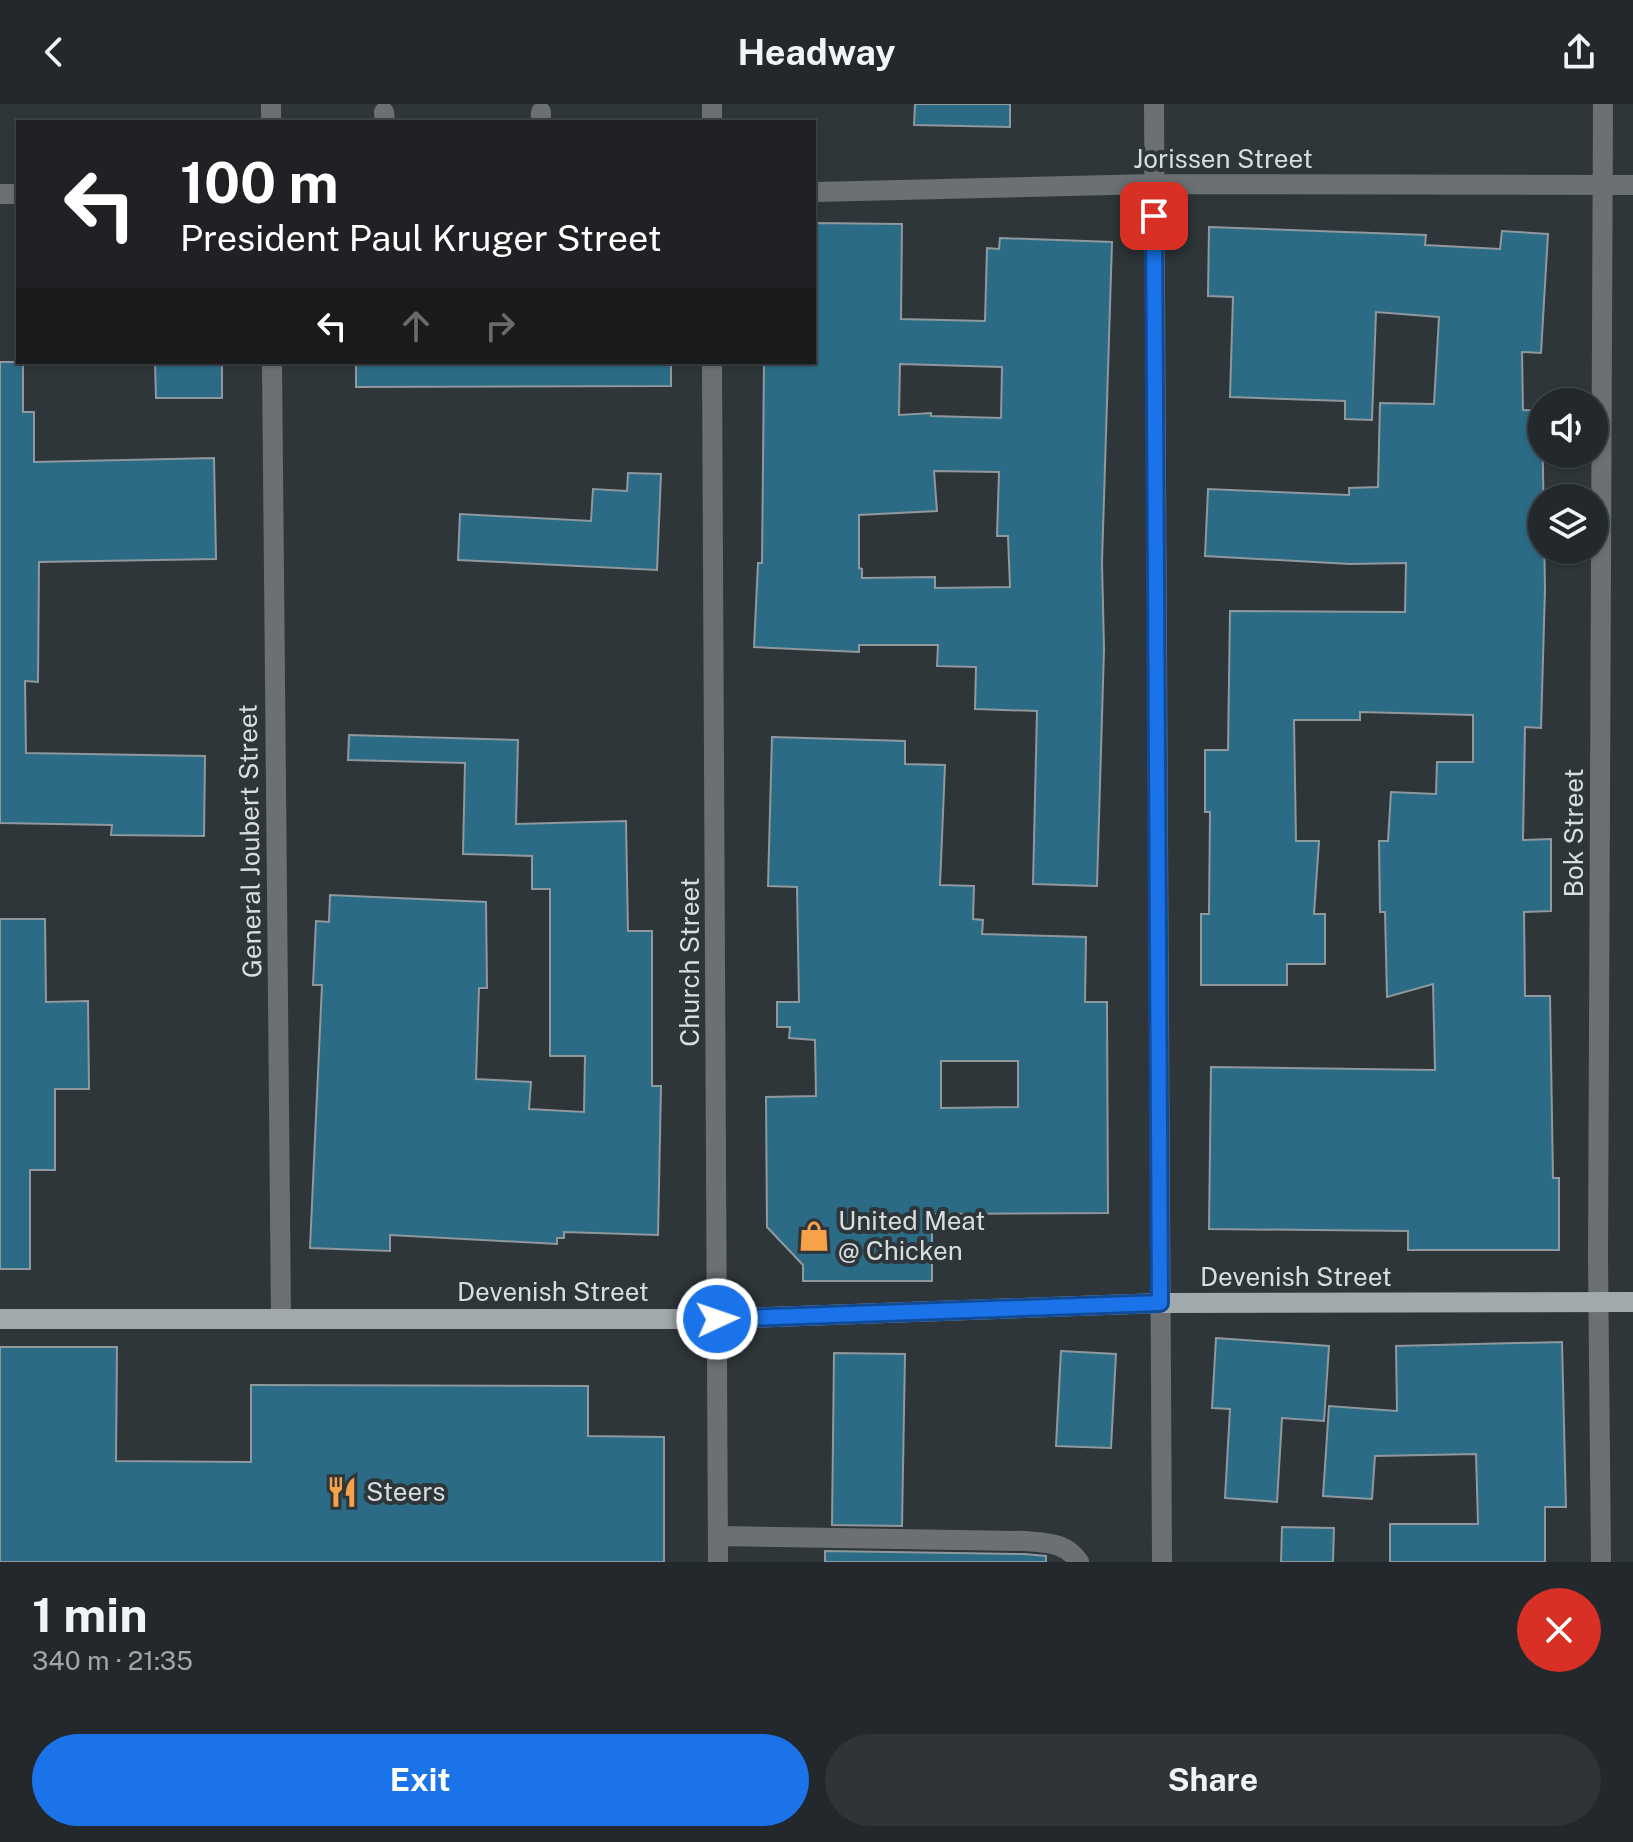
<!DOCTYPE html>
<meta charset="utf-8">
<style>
body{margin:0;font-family:"Public Sans",sans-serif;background:#2e3438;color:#f1f3f6;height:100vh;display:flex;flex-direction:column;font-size:30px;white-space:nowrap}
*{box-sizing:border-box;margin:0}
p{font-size:26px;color:#a2a6a9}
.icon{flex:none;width:44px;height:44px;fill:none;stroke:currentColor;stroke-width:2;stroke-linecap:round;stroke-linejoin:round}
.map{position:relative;height:1458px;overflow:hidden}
.drawer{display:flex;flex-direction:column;background:#22282c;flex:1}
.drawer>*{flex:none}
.banner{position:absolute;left:16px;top:16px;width:800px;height:244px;border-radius:0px;box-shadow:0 2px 6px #0004,0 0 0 2px #3f4448;background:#202124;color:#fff;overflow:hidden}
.controls{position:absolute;left:1528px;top:284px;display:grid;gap:16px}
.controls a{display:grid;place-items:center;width:80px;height:80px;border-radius:50%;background:#22282c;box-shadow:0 2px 6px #0004,0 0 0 2px #3f4448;font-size:40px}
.pin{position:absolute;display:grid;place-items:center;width:68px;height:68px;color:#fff;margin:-34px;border-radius:16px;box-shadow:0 4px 12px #0006}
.me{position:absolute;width:88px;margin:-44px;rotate:87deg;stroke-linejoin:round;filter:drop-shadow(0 0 6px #0008)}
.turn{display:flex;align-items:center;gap:28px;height:168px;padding:0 32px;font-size:36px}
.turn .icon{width:104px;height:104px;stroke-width:2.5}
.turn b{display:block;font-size:56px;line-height:68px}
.lanes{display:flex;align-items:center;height:76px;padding:0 32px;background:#0003;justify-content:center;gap:40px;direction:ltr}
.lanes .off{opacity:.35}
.round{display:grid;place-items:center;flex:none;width:84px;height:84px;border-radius:42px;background:#2e3438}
.head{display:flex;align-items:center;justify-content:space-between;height:136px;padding:0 32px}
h1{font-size:48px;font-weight:700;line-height:60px}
.action{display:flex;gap:16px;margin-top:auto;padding:16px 32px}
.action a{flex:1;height:92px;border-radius:48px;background:#1a73e8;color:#fff;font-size:32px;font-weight:700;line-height:92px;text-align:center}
.action a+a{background:#2e3438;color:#f1f3f6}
header{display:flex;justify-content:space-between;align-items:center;height:104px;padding:0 32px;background:#22282c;font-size:36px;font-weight:700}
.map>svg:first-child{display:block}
.building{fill:#2c6b86;stroke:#8f989d;stroke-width:2;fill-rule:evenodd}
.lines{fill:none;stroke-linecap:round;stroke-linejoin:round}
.minor{stroke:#6c7072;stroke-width:20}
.major{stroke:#a2aaae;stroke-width:20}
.route-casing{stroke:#114b97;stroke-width:20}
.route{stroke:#1a73e8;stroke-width:14}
.labels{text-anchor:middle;stroke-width:8;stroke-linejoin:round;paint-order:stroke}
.street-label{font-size:26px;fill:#d8dde0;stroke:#2e363a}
.poi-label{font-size:26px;fill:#d8dde0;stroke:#2e363a;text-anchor:start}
</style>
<header><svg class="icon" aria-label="back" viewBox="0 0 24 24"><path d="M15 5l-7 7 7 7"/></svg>Headway<svg class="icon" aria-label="share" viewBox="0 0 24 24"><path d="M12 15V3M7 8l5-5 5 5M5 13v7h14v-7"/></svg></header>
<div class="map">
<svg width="1633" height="1458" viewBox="0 0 1633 1458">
<rect width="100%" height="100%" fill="#2e363a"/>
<path class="building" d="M915,0H1010V23L914,21Z
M814,119L902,120L901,215L985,217L987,144L999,145L1000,134L1112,138L1102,458L1104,545L1097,782L1033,780L1037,607L975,605L976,563L937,562L938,541H859V548L754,543L758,459H762L764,258H814ZM900,260L1002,263L1001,314L931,312V309L899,311ZM934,367L999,368L997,432H1008L1010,483L935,484V473L862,474V465L859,464V411L937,407Z
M1209,123L1426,131L1425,141L1500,145L1502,127L1548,130L1541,249L1522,248L1523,306L1542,307L1545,485L1541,624L1525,623L1523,736L1551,735V807L1524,808L1525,892H1550L1553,1074H1559V1146H1408V1127L1209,1125L1211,963L1435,966L1433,880L1387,893L1385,808H1380L1379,737H1388L1391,688L1436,690L1437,658H1473V611L1360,608V616H1294L1296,737H1319L1314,810H1325V860H1287V881H1201V810H1209L1210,708H1205V646H1228L1230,507L1405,508L1406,459L1350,460L1205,452L1208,385L1349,391V384L1378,383L1380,299L1434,300L1439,213L1376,208L1372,316L1345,315V297L1230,293L1233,193L1208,192Z
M0,258H23V308H34V358L214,354L216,455L39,458L38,578L25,577L26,649L205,652L204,732L111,731L112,721L0,719Z
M155,258H222V294H156Z
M356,258H671V282L356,283Z
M628,369L661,370L657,466L458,456L460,410L591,417L593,385L627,387Z
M349,631L518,636L516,720L626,717L628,827H652V982H661L658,1131L564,1128V1134H557V1140L390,1131V1147L310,1144L322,881H313L316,817L329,818L330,791L486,798L487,884H479L476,975L531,978L529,1005L584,1008L585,952H550V785H532V752L463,750L465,659L348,656Z
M772,633L905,637V660L945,661L940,781L974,782L973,815L983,816L982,830L1086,833L1085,898H1107L1108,1109L932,1110V1177H803V1161L767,1123L766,993L816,992L815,936L789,934L790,923H777V898H799L797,783L768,782ZM941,957H1018V1003L941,1004Z
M0,815H45L46,898L88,897L89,985H55V1066H30V1165H0Z
M1216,1234L1329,1242L1324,1317L1282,1314L1277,1398L1225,1394L1230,1305L1212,1304Z
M1562,1238L1566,1403H1545V1458H1390V1420H1478L1476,1350L1375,1352L1372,1395L1323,1392L1329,1302L1397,1307L1396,1242Z
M0,1243H117L116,1357L251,1358V1281L588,1282V1332L664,1333V1458H0Z
M1061,1247L1116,1250L1111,1344L1056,1342Z
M834,1249L905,1250L902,1422L832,1421Z
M1282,1423L1334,1424L1333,1458H1281Z
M825,1447L1024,1450L1046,1452V1458H825Z"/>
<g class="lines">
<path class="minor" d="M712,0V18
M1154,0L1162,1458
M384,8L385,18
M541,8V18
M271,18V0
M814,88L1153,80L1633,81
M0,90H18
M272,258L281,1215
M712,258L718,1458
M718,1432L1025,1437C1047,1439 1066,1438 1079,1458
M1601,1458L1598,1155L1603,0"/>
<path class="major" d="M0,1215H717L1160,1199L1633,1198"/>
</g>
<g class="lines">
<defs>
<path id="route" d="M717,1215L1160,1199L1154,112"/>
</defs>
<use href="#route" class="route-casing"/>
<use href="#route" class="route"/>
</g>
<defs>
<symbol id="shop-bare" viewBox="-9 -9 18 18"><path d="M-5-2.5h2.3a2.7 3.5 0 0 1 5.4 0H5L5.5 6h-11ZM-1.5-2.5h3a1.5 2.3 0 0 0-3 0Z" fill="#f7a149" stroke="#2e363a" stroke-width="2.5" paint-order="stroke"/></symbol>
<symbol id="restaurant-bare" viewBox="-9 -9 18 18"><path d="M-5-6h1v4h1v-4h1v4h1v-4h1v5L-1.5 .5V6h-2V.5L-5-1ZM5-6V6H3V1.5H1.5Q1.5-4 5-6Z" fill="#f7a149" stroke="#2e363a" stroke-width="2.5" paint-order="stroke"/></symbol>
</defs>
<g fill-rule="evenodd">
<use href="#shop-bare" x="792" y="1110" width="44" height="44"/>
<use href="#restaurant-bare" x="320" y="1366" width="44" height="44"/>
</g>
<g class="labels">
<g class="street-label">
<text x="1223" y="64">Jorissen Street</text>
<text transform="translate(1574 729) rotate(-90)" y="9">Bok Street</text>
<text transform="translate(250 737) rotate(-91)" y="9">General Joubert Street</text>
<text transform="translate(690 858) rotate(-90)" y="9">Church Street</text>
<text x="1296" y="1182">Devenish Street</text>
<text x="553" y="1197">Devenish Street</text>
</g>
<g class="poi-label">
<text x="838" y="1126">United Meat<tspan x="838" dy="30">@ Chicken</tspan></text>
<text x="366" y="1397">Steers</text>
</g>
</g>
</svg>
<div class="controls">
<a><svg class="icon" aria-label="sound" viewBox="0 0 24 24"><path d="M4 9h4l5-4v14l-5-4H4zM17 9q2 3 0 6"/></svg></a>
<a><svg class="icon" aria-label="layers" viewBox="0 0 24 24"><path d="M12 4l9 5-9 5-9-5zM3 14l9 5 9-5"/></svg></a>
</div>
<div class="pin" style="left:1154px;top:112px;background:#d93025"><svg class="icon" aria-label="arrive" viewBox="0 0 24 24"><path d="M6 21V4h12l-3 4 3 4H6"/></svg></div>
<svg class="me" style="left:717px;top:1215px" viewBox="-20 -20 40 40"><circle r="17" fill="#1a73e8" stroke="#fff" stroke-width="3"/><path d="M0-11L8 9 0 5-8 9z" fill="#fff"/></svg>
<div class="banner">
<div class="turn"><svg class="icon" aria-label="left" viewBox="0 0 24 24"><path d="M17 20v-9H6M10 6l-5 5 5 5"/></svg><div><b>100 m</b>President Paul Kruger Street</div></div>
<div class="lanes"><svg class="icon" aria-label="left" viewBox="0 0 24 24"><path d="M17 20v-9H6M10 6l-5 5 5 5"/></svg><svg class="icon off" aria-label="ahead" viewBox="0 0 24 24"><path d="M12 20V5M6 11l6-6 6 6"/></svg><svg class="icon off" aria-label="right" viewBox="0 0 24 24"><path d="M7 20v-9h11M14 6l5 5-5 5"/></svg></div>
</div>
</div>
<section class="drawer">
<div class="head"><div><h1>1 min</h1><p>340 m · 21:35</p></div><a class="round" style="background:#d93025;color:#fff"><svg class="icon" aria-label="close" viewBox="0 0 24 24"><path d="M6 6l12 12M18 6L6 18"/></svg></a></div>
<div class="action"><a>Exit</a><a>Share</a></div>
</section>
